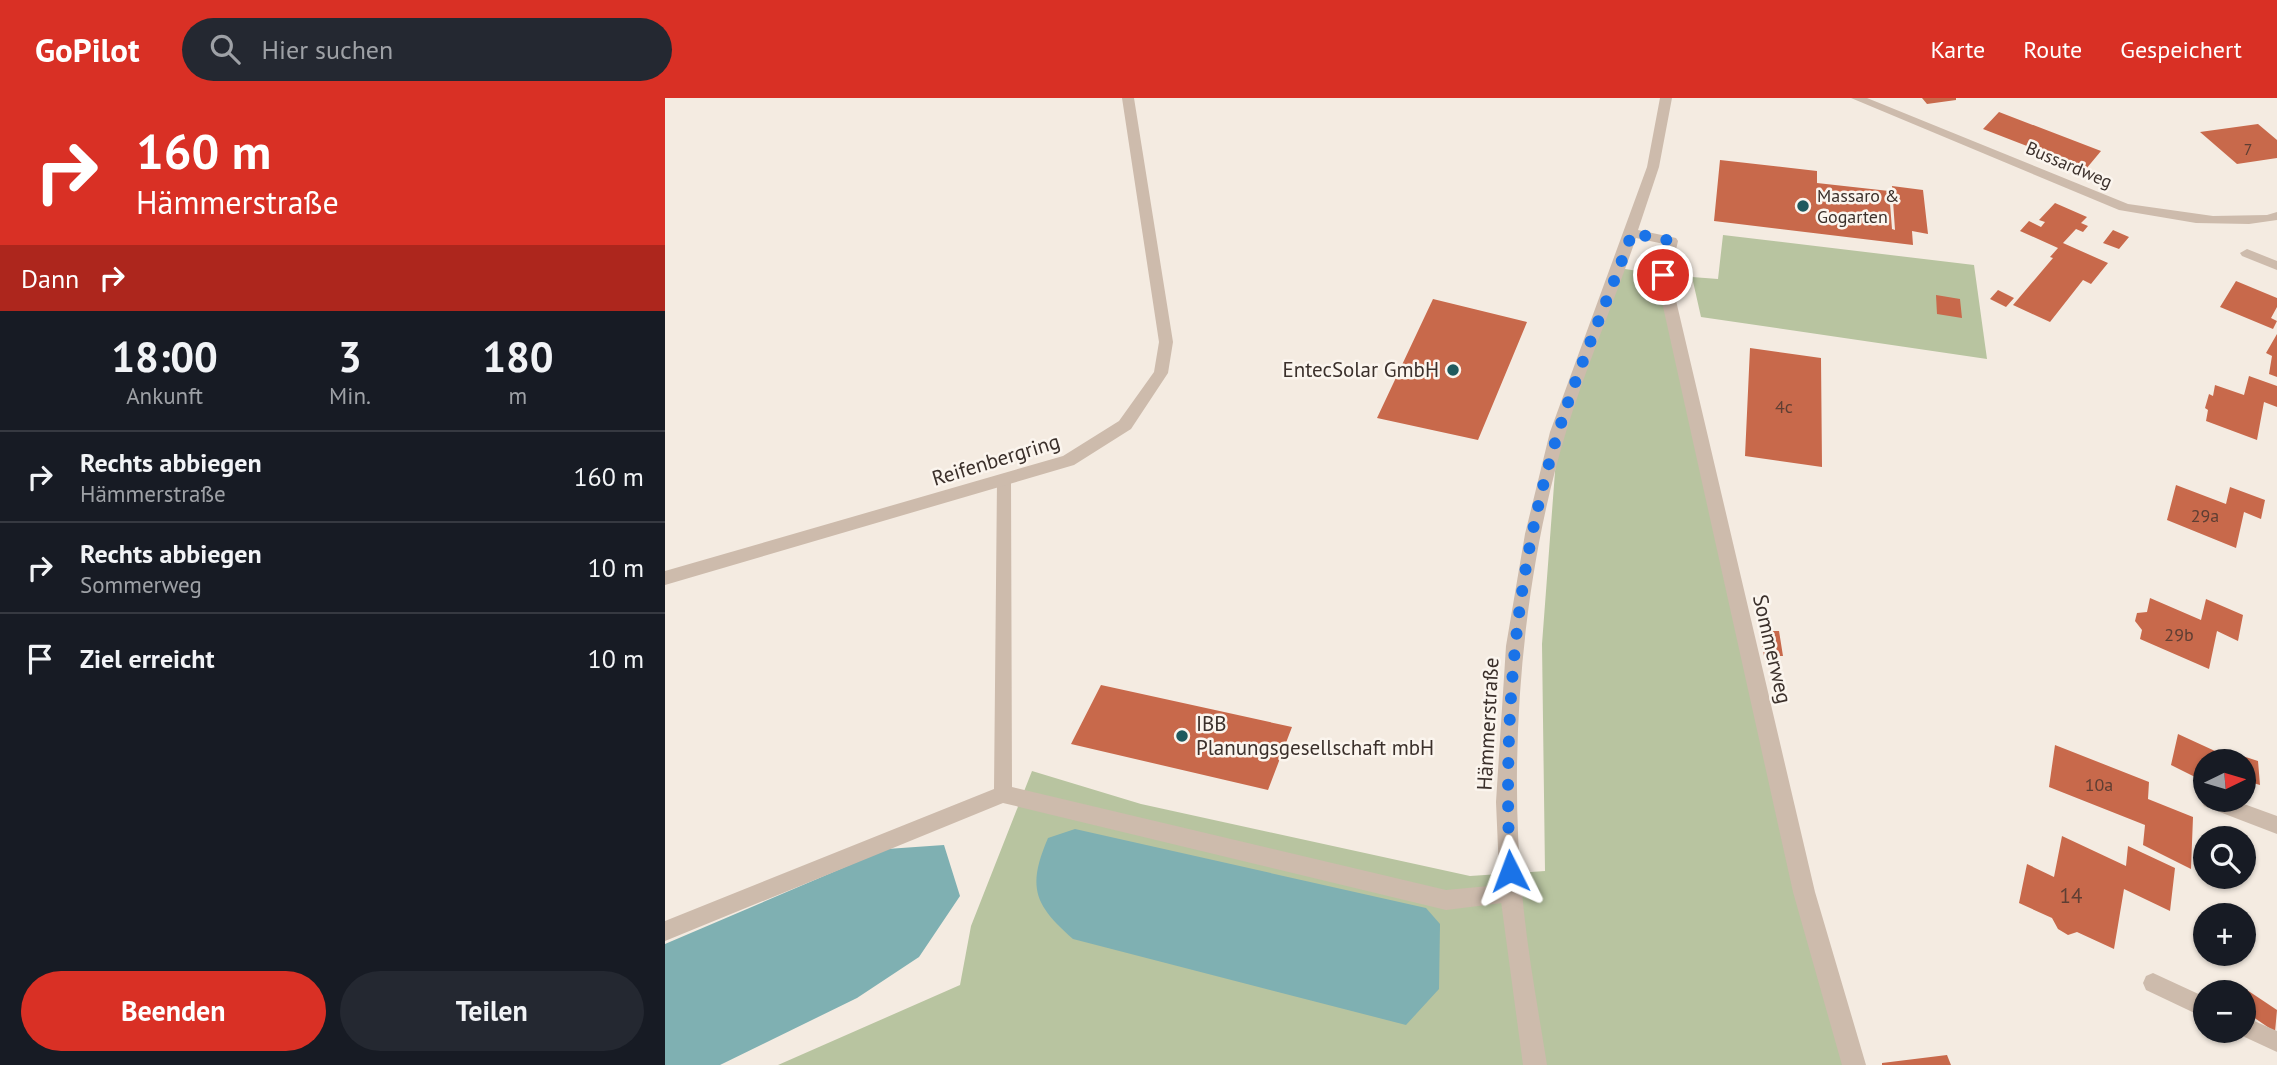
<!DOCTYPE html>
<html lang="de">
<meta charset="utf-8">
<style>
body{margin:0;font-family:"PT Sans",sans-serif;background:#242831;color:#f1f3f6;height:100vh;display:flex;flex-direction:column;font-size:26px;white-space:nowrap}
*{box-sizing:border-box;margin:0}
p{font-size:23px;color:#9ea1a6}
.icon{flex:none;width:38px;height:38px;fill:none;stroke:currentColor;stroke-width:2;stroke-linecap:round;stroke-linejoin:round}
.map{position:relative;flex:1;overflow:hidden}
.sheet{display:flex;flex-direction:column;background:#171b24;width:665px}
.sheet>*{flex:none}
.hud{background:#d93025;color:#fff;overflow:hidden}
.needle{width:46px;rotate:85deg}
.tools{position:absolute;left:1528px;top:651px;display:grid;gap:14px}
.tools a{display:grid;place-items:center;width:63px;height:63px;border-radius:50%;background:#171b24;box-shadow:0 2px 5px #0004;font-size:35px}
.pin{position:absolute;display:grid;place-items:center;width:60px;height:60px;color:#fff;margin:-30px;border:4px solid #fff;border-radius:50%;box-shadow:0 2px 7px #0007}
.me{position:absolute;width:77px;margin:-38px;rotate:357deg;stroke-linejoin:round;filter:drop-shadow(0 0 5px #0008)}
.turn{display:flex;align-items:center;gap:24px;height:147px;padding:0 21px;font-size:32px}
.turn .icon{width:91px;height:91px;stroke-width:2.5}
.turn b{display:block;font-size:49px;line-height:60px}
.then{display:flex;align-items:center;height:66px;padding:0 21px;background:#0003;gap:14px;font-size:26px}
.eta{display:flex;justify-content:space-evenly;align-items:center;height:119px;text-align:center}
.eta b{font-size:42px;font-weight:700;line-height:49px}
.button{display:flex;gap:14px;margin-top:auto;padding:14px 21px}
.button a{flex:1;height:80px;border-radius:42px;background:#d93025;color:#fff;font-size:28px;font-weight:700;line-height:80px;text-align:center}
.button a+a{background:#242831;color:#f1f3f6}
ul{padding:0;list-style:none}
li{display:flex;align-items:center;gap:21px;height:91px;padding:0 21px;border-top:2px solid #363941}
li div{flex:1}
li b{display:block;font-size:26px}
li em{font-style:normal}
header{display:flex;align-items:center;gap:42px;box-sizing:border-box;height:98px;padding:0 35px;background:#d93025;color:#fff}
header strong{font-size:33px}
nav{display:flex;gap:38px;margin-inline-start:auto;font-size:24px}
.search{width:490px;height:63px;background:#242831;display:flex;align-items:center;gap:18px;box-sizing:border-box;padding:0 24px;border-radius:38px;color:#9ea1a6;font-size:26px}
main{display:flex;flex:1;min-height:0}
.map>svg:first-child{display:block}
.green{fill:#b8c4a0}
.water{fill:#7fb0b2}
.building{fill:#c8694b}
.lines{fill:none;stroke-linecap:round;stroke-linejoin:round}
.lane{fill:#cdbbac;fill-rule:evenodd}
.street{fill:#cdbbac;fill-rule:evenodd}
.route{stroke:#1a73e8;stroke-width:12;stroke-dasharray:0 21.6}
.poi-dot{fill:#1f5a5e;stroke:#fbf5ee;stroke-width:2.5}
.labels{text-anchor:middle;stroke-width:5;stroke-linejoin:round;paint-order:stroke}
.far-number-label{font-size:16px;fill:#5e3e33}
.far-street-label{font-size:18px;fill:#3b302b;stroke:#fbf5ee}
.far-poi-label{font-size:18px;fill:#3b302b;stroke:#fbf5ee;text-anchor:start}
.number-label{font-size:18px;fill:#5e3e33}
.poi-label{font-size:21px;fill:#3b302b;stroke:#fbf5ee;text-anchor:end}
.street-label{font-size:21px;fill:#3b302b;stroke:#fbf5ee}
.near-number-label{font-size:21px;fill:#5e3e33}
</style>
<header>
<strong>GoPilot</strong>
<div class="search"><svg class="icon" aria-label="search" viewBox="0 0 24 24"><circle cx="10" cy="10" r="6"/><path d="M15 15l6 6"/></svg>Hier suchen</div>
<nav><a>Karte</a><a>Route</a><a>Gespeichert</a></nav>
</header>
<main>
<section class="sheet">
<div class="hud">
<div class="turn"><svg class="icon" aria-label="right" viewBox="0 0 24 24"><path d="M7 20v-9h11M14 6l5 5-5 5"/></svg><div><b>160 m</b>Hämmerstraße</div></div>
<div class="then">Dann<svg class="icon" aria-label="right" viewBox="0 0 24 24"><path d="M7 20v-9h11M14 6l5 5-5 5"/></svg></div>
</div>
<div class="eta">
<div><b>18:00</b><p>Ankunft</p></div>
<div><b>3</b><p>Min.</p></div>
<div><b>180</b><p>m</p></div>
</div>
<ul>
<li><svg class="icon" aria-label="right" viewBox="0 0 24 24"><path d="M7 20v-9h11M14 6l5 5-5 5"/></svg><div><b>Rechts abbiegen</b><p>Hämmerstraße</p></div><em>160 m</em></li>
<li><svg class="icon" aria-label="right" viewBox="0 0 24 24"><path d="M7 20v-9h11M14 6l5 5-5 5"/></svg><div><b>Rechts abbiegen</b><p>Sommerweg</p></div><em>10 m</em></li>
<li><svg class="icon" aria-label="arrive" viewBox="0 0 24 24"><path d="M6 21V4h12l-3 4 3 4H6"/></svg><div><b>Ziel erreicht</b></div><em>10 m</em></li>
</ul>
<div class="button"><a>Beenden</a><a>Teilen</a></div>
</section>
<div class="map">
<svg width="1612" height="967" viewBox="0 0 1612 967">
<rect width="100%" height="100%" fill="#f4ebe1"/>
<path class="green" d="M1058,137L1309,167L1322,261L1036,219L1027,179L1053,181Z
M954,170L998,177L1189,967H113L295,887L306,828L367,673L476,706L805,778L880,773L877,546L893,334Z"/>
<path class="water" d="M410,731L761,810L775,826L774,891L741,927L408,841C369,807 362,789 383,740Z
M279,747L295,798L254,859L192,900L55,967H0V846L222,751Z"/>
<path class="building" d="M1257,0H1291V2L1262,6Z
M1334,14L1436,53L1421,71L1318,31Z
M1593,26L1612,42V60L1572,66L1535,34Z
M1055,62L1152,73V85L1224,93L1227,131L1230,132L1227,88L1258,92L1263,136L1247,133L1248,147L1049,123Z
M1390,105L1422,119L1416,125L1423,128L1418,134L1411,131L1398,145L1443,165L1426,186L1418,182L1385,224L1348,207L1388,160L1385,159L1393,150L1355,133L1364,123L1376,129L1380,124L1374,122Z
M1448,132L1464,139L1454,151L1438,145Z
M1571,183L1612,200V209L1606,220L1612,223L1608,231L1555,209Z
M1333,192L1349,200L1341,209L1325,201Z
M1271,197L1295,201L1297,220L1272,216Z
M768,201L862,224L813,342L712,320Z
M1612,236V279L1604,276L1607,258L1601,255Z
M1085,250L1156,260L1157,369L1080,358Z
M1584,278L1612,288V309L1599,304L1592,342L1541,323L1543,312L1540,310L1544,296L1548,298L1550,287L1579,297Z
M1511,387L1561,406L1565,389L1600,402L1596,421L1579,414L1571,450L1502,422Z
M1485,500L1536,522L1541,501L1578,517L1573,543L1552,533L1544,571L1475,541L1477,532L1470,523L1472,515L1482,514Z
M1095,533H1114L1118,558H1099Z
M436,587L627,629L603,692L406,646Z
M1513,636L1550,653L1547,663H1540V684L1506,667Z
M1390,647L1484,684L1483,701L1528,719L1526,771L1478,747L1480,727L1384,689Z
M1562,653L1593,663L1595,687L1578,682V663H1563Z
M1397,738L1461,768L1463,748L1510,770L1505,813L1459,791L1449,851L1412,834L1403,837L1393,831L1387,820L1354,805L1362,766L1389,779Z
M1573,886L1612,912L1610,934L1578,912V894H1570Z
M1282,957L1286,967H1217V965Z"/>
<g class="lines">
<path class="lane" d="M339,377L346,383L347,689L781,792L846,786L853,789L856,796L853,803L781,812L338,705L0,843V823L329,691L332,383Z
M1540,695V702H1568L1612,718V736L1539,708L1536,702Z
M1488,875L1540,899V920L1481,892L1478,885L1481,878Z
M1578,918L1612,933V954L1571,935L1570,933H1578Z"/>
<path class="street" d="M457,0H469L508,244L503,275L466,331L409,367L0,487V473L398,358L454,323L489,274L494,244Z
M995,0H1007L994,69L973,132L1011,140L1013,143L1005,177L1150,794L1201,967H1177L1128,794L991,177L999,146L971,140C949,205 921,268 901,334C858,475 843,648 857,794C862,852 873,910 882,967H858L835,796L831,704L841,548L860,436L885,334L982,69Z
M1186,0H1202L1463,106L1548,118L1602,117L1612,114V122L1584,126L1531,125L1454,112Z
M1582,151L1612,163V172L1577,158L1575,155Z"/>
</g>
<g class="lines">
<path class="route" d="M845,773C838,627 849,475 893,335C914,267 943,202 967,135L1006,143L998,177"/>
</g>
<g class="poi-dot">
<circle cx="1138" cy="108" r="7"/>
<circle cx="788" cy="272" r="7"/>
<circle cx="517" cy="638" r="7"/>
</g>
<g class="labels">
<g class="far-number-label">
<text x="1583" y="57">7</text>
</g>
<g class="far-street-label">
<text transform="translate(1404 67) rotate(23)" y="6">Bussardweg</text>
</g>
<g class="far-poi-label">
<text x="1152" y="104">Massaro &amp;<tspan x="1152" dy="21">Gogarten</tspan></text>
</g>
<g class="number-label">
<text x="1119" y="315">4c</text>
<text x="1540" y="424">29a</text>
<text x="1514" y="543">29b</text>
<text x="1434" y="693">10a</text>
</g>
<g class="poi-label">
<text x="774" y="279">EntecSolar GmbH</text>
<text x="531" y="633" text-anchor="start">IBB<tspan x="531" dy="24">Planungsgesellschaft mbH</tspan></text>
</g>
<g class="street-label">
<text transform="translate(331 362) rotate(-17)" y="7">Reifenbergring</text>
<text transform="translate(1107 551) rotate(77)" y="7">Sommerweg</text>
<text transform="translate(823 626) rotate(-87)" y="7">Hämmerstraße</text>
</g>
<g class="near-number-label">
<text x="1406" y="805">14</text>
</g>
</g>
</svg>
<div class="tools">
<a><svg class="needle" viewBox="-14 -14 28 28"><path d="M0-13l5 13h-10z" fill="#e53935"/><path d="M0 13l5-13h-10z" fill="#9ea1a6"/></svg></a>
<a><svg class="icon" aria-label="search" viewBox="0 0 24 24"><circle cx="10" cy="10" r="6"/><path d="M15 15l6 6"/></svg></a>
<a>+</a>
<a>−</a>
</div>
<div class="pin" style="left:998px;top:177px;background:#d93025"><svg class="icon" aria-label="arrive" viewBox="0 0 24 24"><path d="M6 21V4h12l-3 4 3 4H6"/></svg></div>
<svg class="me" style="left:845px;top:773px" viewBox="-20 -20 40 40"><path d="M0-17L14 15 0 8-14 15z" fill="#1a73e8" stroke="#fff" stroke-width="4"/></svg>
</div>
</main>
